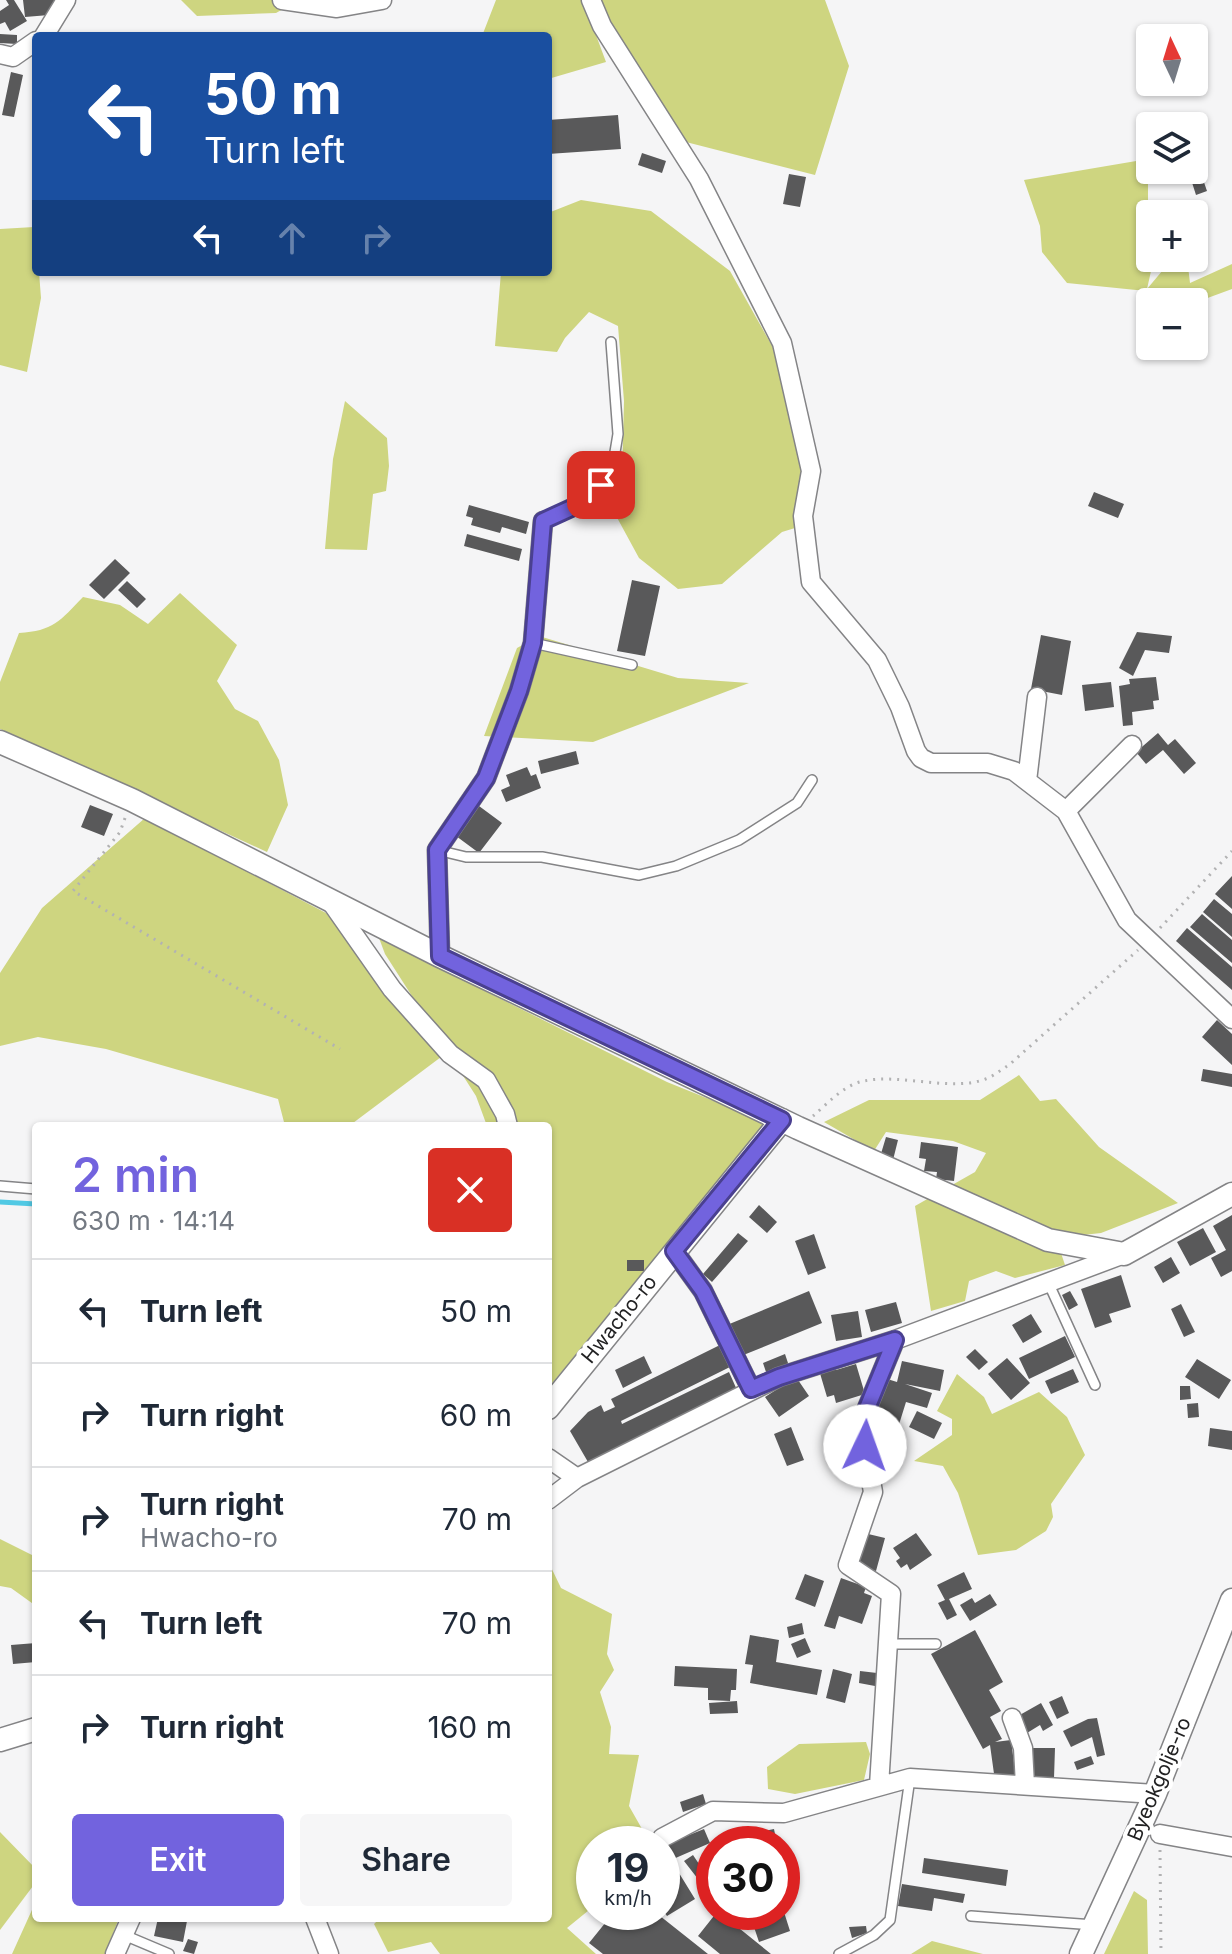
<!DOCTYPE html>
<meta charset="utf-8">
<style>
body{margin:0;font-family:Inter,sans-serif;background:#f6f6f7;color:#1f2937;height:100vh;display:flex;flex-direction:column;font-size:30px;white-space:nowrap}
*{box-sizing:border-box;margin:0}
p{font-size:26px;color:#747a83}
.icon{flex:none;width:44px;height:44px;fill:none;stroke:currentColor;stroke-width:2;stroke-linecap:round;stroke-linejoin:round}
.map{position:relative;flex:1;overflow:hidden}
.sheet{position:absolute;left:32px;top:1122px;width:520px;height:800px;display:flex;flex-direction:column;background:#fff;border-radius:8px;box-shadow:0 2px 6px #0004}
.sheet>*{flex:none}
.top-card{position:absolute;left:32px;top:32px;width:520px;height:244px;border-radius:8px;box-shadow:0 2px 6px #0004;background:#1a4fa0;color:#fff;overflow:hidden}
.needle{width:52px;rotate:356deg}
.buttons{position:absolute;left:1136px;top:24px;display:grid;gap:16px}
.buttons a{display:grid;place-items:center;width:72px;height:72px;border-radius:8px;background:#fff;box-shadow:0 2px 6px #0004;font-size:40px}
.speed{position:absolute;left:576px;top:1826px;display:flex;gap:16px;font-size:40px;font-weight:700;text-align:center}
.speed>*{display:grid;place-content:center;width:104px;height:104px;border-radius:50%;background:#fff;box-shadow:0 2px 6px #0004;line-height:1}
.speed small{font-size:20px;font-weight:400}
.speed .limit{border:12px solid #d22;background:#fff;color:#111}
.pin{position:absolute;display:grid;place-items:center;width:68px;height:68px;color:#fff;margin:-34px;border-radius:16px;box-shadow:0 4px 12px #0006}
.me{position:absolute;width:88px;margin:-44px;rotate:3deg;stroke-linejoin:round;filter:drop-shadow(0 0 6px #0008)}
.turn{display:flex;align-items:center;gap:28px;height:168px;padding:0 40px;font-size:36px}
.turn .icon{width:104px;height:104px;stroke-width:2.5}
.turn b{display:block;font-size:56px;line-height:68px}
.lanes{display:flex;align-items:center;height:76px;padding:0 40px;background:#0003;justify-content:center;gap:40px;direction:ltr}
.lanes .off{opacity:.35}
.round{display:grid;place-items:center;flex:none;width:84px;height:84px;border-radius:8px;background:#f6f6f7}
.head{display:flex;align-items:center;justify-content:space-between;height:136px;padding:0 40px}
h1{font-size:48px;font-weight:600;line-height:60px;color:#7263de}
.button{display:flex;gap:16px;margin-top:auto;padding:16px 40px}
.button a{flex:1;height:92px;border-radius:8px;background:#7263de;color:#fff;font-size:32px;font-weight:600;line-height:92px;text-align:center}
.button a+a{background:#f6f6f7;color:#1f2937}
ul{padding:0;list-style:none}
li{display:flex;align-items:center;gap:24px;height:104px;padding:0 40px;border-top:2px solid #e0e1e3}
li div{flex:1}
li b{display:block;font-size:30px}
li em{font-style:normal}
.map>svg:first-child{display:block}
.green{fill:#ced580}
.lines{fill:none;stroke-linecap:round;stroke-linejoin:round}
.stream{stroke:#51c9e4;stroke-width:5}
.building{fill:#59595a}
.service-casing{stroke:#848486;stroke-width:12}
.minor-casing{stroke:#848486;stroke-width:21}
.tertiary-casing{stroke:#848486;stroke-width:25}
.path{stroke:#b2b2b3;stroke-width:3;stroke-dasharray:2 6;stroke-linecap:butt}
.service{stroke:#fff;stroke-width:9}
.minor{stroke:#fff;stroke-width:18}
.tertiary{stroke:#fff;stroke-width:22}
.route-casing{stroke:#4a4090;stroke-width:20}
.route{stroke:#7263de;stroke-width:14}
.labels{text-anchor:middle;stroke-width:8;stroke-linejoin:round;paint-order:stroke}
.street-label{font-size:20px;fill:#222223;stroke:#fff}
</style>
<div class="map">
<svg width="1232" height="1954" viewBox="0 0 1232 1954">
<rect width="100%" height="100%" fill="#f5f5f6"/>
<path class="green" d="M181,0H299L276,13L197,16Z
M496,0H583L606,62L548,79V36H482Z
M596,0H825L849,66L815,175L682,141Z
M1148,159V213L1143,229L1150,246V258H1154L1147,289L1173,258H1187L1190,283L1232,264V289L1194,303L1150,302L1149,318L1146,291L1067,283L1042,252L1040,226L1024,180Z
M581,200L651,211L730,271L775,351L802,468L795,528L782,532L722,584L678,589L639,558L608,501L622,477L624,401L618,326L589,312L565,338L557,352L495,346L501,272H548V213Z
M34,227L36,272H39L41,298L27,372L0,365V229Z
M345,401L387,438L389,466L386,491L373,494L367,550L325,549L333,459Z
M180,593L237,645L217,681L235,709L258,721L279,760L288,805L267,852L0,729V682L19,633C53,631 60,621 83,597L120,605L148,624Z
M539,636L678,678L749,683L593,742L484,736L517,648Z
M145,818L326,913L441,1057L349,1126H285L278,1099L106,1049L38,1037L0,1046V973L42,908Z
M379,938L667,1082L771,1124L548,1388V1126H487L476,1096L385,954Z
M1019,1075L1040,1101L1056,1099L1099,1147L1178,1203L1101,1233L1056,1238L1065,1265L1015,1278L996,1271L969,1281L965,1301L931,1311L915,1206L975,1172L986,1153L953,1141L886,1132L874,1151L824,1122L869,1100H980Z
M957,1374L984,1397L992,1414L1039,1392L1067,1417L1085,1455L1051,1504L1053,1517L1046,1531L1016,1550L978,1555L958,1493L943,1466L914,1461L952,1435V1419L937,1411Z
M0,1539L36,1557V1606L11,1588L0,1586Z
M548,1561L561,1588L612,1614L607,1654L614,1670L600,1692L611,1727L609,1754L639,1755L629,1806L650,1843L594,1844V1906L567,1928L596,1954H440L431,1942L388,1952L374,1924L380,1918H548Z
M866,1742L870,1754L864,1780L795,1794L768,1789L767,1767L799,1744Z
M0,1832L36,1869V1882L0,1930Z
M1134,1891L1147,1900L1148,1954H1104Z
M36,1901V1918H119L105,1954H12Z
M932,1941L983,1954H911Z"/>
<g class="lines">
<path class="stream" d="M0,1202L36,1204"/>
</g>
<path class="building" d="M6,0H14L27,21L10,31L5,22L0,24V11L9,5Z
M23,0H54L55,8L49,15L25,17Z
M0,34L17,35V44L0,43Z
M11,72L23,75L14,117L2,115Z
M618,115L621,149L548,154V120Z
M642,153L666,161L662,173L638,165Z
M1197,162L1207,191L1196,195L1188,170H1194V163Z
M789,174L806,177L800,207L783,204Z
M1094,492L1124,504L1118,518L1088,506Z
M469,505L529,522L526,534L502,527L500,533L471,525L473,518L466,516Z
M467,534L522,549L519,561L464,546Z
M115,559L130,573L104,599L89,585Z
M632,580L660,586L645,656L617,651Z
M127,581L146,599L137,608L118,590Z
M1137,632L1172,636L1169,653L1145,650L1133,676L1119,668Z
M1041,635L1071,641L1062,695L1031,689Z
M1156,677L1159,700L1153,701L1154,709L1132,712L1133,725L1123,726L1119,686L1130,684L1129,679Z
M1111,682L1114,707L1085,711L1082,685Z
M1158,733L1168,745L1175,739L1196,763L1184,774L1163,750L1146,764L1136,752Z
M576,751L579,764L541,774L538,761Z
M527,767L531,776L536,774L541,788L506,802L501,790L510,786L506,775Z
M90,805L113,814L104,836L81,827Z
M479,806L502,823L479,853L456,836Z
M1232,876V909L1215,894Z
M1214,899L1232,914V937L1203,912Z
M1202,914L1232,940V963L1190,927Z
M1187,928L1232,967V990L1176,941Z
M1217,1020L1232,1034V1065L1202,1037Z
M1203,1069L1232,1074V1087L1201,1081Z
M886,1137L898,1140L893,1160L880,1157Z
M921,1142L958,1147L954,1181L936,1179L937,1172L924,1171L926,1159L919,1158Z
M759,1205L777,1222L767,1233L749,1217Z
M1232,1215V1271L1221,1277L1211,1258L1226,1250L1213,1226Z
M1203,1228L1216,1252L1190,1266L1177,1242Z
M738,1233L748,1241L712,1282L703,1274Z
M814,1234L826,1268L808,1275L795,1241Z
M1171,1257L1180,1273L1163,1283L1154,1267Z
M627,1260H644V1271H627Z
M1121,1275L1131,1307L1109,1314L1112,1322L1095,1328L1081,1289Z
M809,1291L822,1323L741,1356L727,1325Z
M1070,1291L1078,1305L1069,1310L1062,1295Z
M896,1302L902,1323L871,1332L865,1310Z
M1181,1304L1195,1332L1184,1337L1171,1309Z
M858,1311L862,1337L836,1341L831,1315Z
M1031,1314L1042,1332L1023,1343L1012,1325Z
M1065,1336L1075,1357L1029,1379L1019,1358Z
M722,1344L732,1366L621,1421L622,1424L729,1372L737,1390L588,1462L570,1431L588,1412L601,1405L604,1412L615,1407L611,1399Z
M975,1349L988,1362L979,1370L966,1357Z
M785,1354L789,1366L767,1375L763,1363Z
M644,1356L652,1373L623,1388L615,1370Z
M1007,1358L1030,1383L1011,1400L988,1374Z
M1197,1359L1231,1380L1219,1399L1185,1377Z
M902,1361L944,1370L940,1391L905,1384L932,1393L927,1408L906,1402L896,1434L870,1426L884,1378L897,1382Z
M856,1364L865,1394L836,1403L834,1395L827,1397L819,1370L835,1365L836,1370Z
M1073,1369L1079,1382L1051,1394L1045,1381Z
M796,1377L809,1396L779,1417L765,1397Z
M1180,1386H1190L1191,1399L1180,1400Z
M1198,1403L1199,1417L1188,1418L1187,1404Z
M917,1411L942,1423L934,1439L909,1427Z
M851,1417L857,1435L838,1441L832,1423Z
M791,1427L804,1460L787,1466L774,1434Z
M1210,1428L1232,1431V1450L1208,1446Z
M864,1533L885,1538L876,1571L855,1566Z
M916,1533L932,1555L910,1570L907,1564L901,1568L896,1561L900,1558L893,1548Z
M964,1572L972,1589L949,1599L957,1615L947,1620L938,1603L945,1600L937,1585Z
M805,1574L824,1581L815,1607L795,1599Z
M841,1578L866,1587L864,1593L872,1596L862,1624L839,1616L835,1629L824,1626Z
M990,1594L997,1605L970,1621L960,1605L972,1598L975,1603Z
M802,1623L804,1634L789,1638L787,1627Z
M975,1630L1003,1682L989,1690L1001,1711L990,1717L1002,1739L995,1742L1011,1740L1016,1778L995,1781L990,1745L983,1749L931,1654Z
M750,1635L779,1640L776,1662L822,1670L817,1695L750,1683L753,1665L745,1664Z
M805,1638L811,1652L797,1658L791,1644Z
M36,1643V1662L13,1664L11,1645Z
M675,1666L737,1669L736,1690H731L730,1701L708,1700V1688L674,1686Z
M833,1669L852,1674L845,1703L826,1698Z
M860,1671L877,1673L875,1686L859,1683Z
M1062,1696L1069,1713L1057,1719L1049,1702Z
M737,1701L738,1713L710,1714L709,1703Z
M1041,1703L1053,1725L1043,1731L1040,1725L1027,1733L1018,1716Z
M1097,1718L1105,1755L1097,1757L1092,1737L1071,1747L1063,1731L1088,1719Z
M1030,1748H1055L1054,1778H1030Z
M1091,1756L1094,1764L1077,1770L1074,1762Z
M703,1794L706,1804L683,1812L680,1802Z
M704,1829L710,1843L671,1860L695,1899L667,1916L662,1909V1846Z
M774,1829L777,1844H723L722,1840Z
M693,1855L705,1873L698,1879L684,1861Z
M924,1858L1008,1870L1006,1886L922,1873Z
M902,1884L965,1894L963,1903L934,1898L932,1911L898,1906Z
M614,1912H655L708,1954H603L589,1943Z
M717,1912H719L771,1954H720L698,1936Z
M779,1912H784L790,1931L759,1942L752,1921Z
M158,1918L187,1921L183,1942L154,1936Z
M866,1926L867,1933L852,1938L849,1927Z
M188,1939L198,1942L194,1954L183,1951Z"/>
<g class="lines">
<defs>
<path id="service" d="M543,521L591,499L612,470L618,434L611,342
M533,643L632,665
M437,850L466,857H542L639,875L676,866L739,840L797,803L812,780
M0,1186L36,1189
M1048,1282L1095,1385
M890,1644H936
M971,1916L1094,1925
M124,1935L169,1954
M839,1954L874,1935L890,1920L910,1778"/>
<path id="minor" d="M282,0L337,8L382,0
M591,0L602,26L699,179L782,343L811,471L803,516L811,582L877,660L900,707L916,751L921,758L931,763H988L1014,771L1066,811L1127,920L1232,1019
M44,36L66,0
M0,54L13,57L36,41
M1027,781L1037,697
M1066,811L1132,745
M331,902L392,989L450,1054L486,1080L505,1114L508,1126
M440,956L437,850L486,778L519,691L533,643L543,521
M674,1251L703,1291L751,1389
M548,1458L577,1478
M548,1500L577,1478L779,1377L895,1340L1124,1254
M1012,1718L1023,1748L1025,1785
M879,1786L891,1594L848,1565L873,1492L861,1423L895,1340
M1160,1834L1232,1847
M662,1838L713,1811L784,1813L910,1778L1155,1794
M315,1918L329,1954
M115,1954L131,1918"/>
<path id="tertiary" d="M0,742L132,800L440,956L798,1128L1048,1240L1124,1254L1232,1194
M548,1408L782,1120
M0,1740L36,1729
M1081,1954L1155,1794L1232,1600"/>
</defs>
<use href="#service" class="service-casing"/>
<use href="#minor" class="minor-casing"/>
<use href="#tertiary" class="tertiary-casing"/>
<path class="path" d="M125,818L120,832L73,891L340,1049
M1160,928L1232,851
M813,1116C827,1104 845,1084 864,1081C901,1073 954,1093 988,1078C995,1075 1002,1069 1009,1065L1138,950
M1160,1850L1161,1954"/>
<use href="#service" class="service"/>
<use href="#minor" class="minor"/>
<use href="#tertiary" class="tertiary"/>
</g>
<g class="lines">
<defs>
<path id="route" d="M601,485L591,499L543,521L533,643L519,691L486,778L437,850L440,956L782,1120L674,1251L703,1291L751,1389L779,1377L895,1340L861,1423L865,1446"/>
</defs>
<use href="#route" class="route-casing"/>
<use href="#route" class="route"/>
</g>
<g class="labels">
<g class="street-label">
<text transform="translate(619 1319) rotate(-51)" y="7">Hwacho-ro</text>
<text transform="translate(1159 1779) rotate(-67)" y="7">Byeokgolje-ro</text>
</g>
</g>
</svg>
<div class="buttons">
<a><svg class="needle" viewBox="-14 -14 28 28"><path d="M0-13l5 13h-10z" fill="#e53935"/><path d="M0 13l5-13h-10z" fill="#747a83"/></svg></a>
<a><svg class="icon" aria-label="layers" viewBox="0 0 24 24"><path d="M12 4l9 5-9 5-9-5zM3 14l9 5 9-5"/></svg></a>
<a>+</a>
<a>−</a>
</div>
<div class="speed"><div>19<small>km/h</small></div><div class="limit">30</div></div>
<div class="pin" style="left:601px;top:485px;background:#d93025"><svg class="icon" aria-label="arrive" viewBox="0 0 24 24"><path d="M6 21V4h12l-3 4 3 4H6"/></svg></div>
<svg class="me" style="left:865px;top:1446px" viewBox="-20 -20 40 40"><circle r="19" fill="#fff"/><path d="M0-13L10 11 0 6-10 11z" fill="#7263de"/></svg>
<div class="top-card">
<div class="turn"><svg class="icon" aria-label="left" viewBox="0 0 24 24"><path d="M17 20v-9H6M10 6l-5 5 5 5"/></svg><div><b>50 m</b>Turn left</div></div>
<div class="lanes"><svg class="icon" aria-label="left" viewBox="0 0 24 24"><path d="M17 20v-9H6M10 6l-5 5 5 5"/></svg><svg class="icon off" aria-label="ahead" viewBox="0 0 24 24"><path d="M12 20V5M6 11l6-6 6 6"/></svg><svg class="icon off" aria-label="right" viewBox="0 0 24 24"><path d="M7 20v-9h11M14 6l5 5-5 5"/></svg></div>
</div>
<section class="sheet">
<div class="head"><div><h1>2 min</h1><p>630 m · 14:14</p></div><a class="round" style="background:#d93025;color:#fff"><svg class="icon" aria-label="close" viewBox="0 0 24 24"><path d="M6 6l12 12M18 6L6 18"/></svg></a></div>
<ul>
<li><svg class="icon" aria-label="left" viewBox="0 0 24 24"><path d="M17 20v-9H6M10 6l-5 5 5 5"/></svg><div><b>Turn left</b></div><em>50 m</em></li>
<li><svg class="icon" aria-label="right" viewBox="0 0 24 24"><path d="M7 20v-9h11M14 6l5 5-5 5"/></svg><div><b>Turn right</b></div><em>60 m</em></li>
<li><svg class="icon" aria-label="right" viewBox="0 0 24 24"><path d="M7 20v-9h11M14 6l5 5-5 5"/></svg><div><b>Turn right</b><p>Hwacho-ro</p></div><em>70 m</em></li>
<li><svg class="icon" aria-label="left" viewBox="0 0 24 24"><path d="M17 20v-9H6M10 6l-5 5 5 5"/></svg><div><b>Turn left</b></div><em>70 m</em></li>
<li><svg class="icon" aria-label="right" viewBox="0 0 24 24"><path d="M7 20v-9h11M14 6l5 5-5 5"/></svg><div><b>Turn right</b></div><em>160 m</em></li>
</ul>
<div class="button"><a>Exit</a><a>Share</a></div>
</section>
</div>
